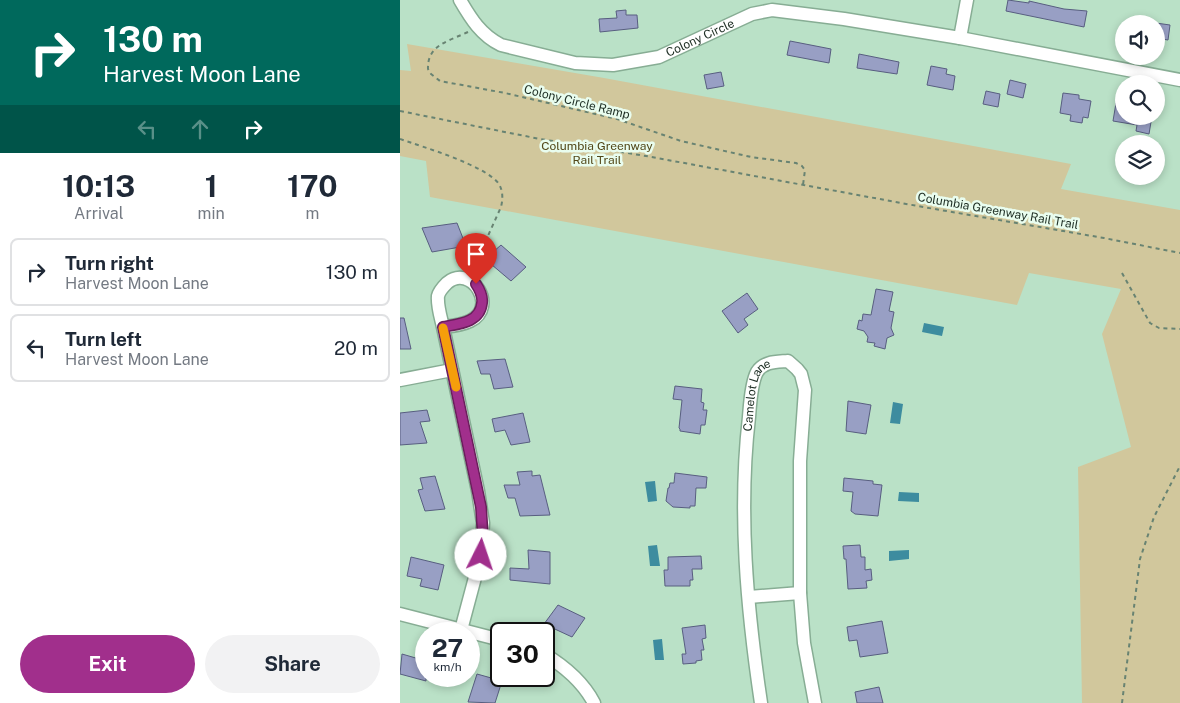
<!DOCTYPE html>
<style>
body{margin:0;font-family:"Public Sans",sans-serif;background:#f2f2f3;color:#1f2937;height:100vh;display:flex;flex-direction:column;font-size:19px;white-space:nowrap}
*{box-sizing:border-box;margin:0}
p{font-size:16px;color:#747a83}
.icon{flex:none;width:28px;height:28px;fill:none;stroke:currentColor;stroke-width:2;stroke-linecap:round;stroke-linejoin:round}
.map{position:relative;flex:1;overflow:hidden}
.drawer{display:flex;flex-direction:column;background:#fff;width:400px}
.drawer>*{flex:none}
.top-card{background:#00695c;color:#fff;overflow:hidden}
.controls{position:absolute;left:715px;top:15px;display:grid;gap:10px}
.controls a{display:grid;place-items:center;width:50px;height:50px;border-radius:50%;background:#fff;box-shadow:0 2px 8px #0003;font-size:25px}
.speed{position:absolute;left:15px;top:622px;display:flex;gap:10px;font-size:25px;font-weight:700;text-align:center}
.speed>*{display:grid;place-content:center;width:65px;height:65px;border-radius:50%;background:#fff;box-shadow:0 2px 8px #0003;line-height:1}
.speed small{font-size:12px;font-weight:400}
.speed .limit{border:2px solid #111;border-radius:8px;background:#fff;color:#111}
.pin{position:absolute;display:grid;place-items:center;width:42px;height:42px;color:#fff;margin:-51px -21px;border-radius:50% 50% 50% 0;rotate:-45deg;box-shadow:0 0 5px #0007}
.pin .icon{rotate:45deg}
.me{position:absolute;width:55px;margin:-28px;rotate:4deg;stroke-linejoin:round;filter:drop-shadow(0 0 4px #0008)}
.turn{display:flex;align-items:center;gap:18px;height:105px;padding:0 20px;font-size:22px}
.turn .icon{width:65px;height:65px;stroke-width:2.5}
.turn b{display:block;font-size:35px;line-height:42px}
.lanes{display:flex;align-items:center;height:48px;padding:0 20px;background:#0003;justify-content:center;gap:25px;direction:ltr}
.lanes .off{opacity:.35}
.eta{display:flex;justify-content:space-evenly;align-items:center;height:85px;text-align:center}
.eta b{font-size:30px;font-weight:700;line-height:35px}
.button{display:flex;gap:10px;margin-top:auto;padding:10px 20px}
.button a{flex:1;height:58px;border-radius:30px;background:#a12f8c;color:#fff;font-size:20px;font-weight:700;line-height:58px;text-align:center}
.button a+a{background:#f2f2f3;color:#1f2937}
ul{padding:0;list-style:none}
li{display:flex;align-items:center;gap:15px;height:68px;margin:0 10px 8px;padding:0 10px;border:2px solid #e0e1e3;border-radius:8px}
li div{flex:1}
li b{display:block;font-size:19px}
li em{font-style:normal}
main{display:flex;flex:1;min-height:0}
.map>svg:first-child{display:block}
.green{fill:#d1c79c}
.water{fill:#3d8c9f}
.building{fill:#989fc4;stroke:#585e80}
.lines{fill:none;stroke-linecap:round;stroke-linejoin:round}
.street-casing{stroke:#87ad94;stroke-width:15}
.path{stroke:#688372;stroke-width:2;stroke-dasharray:4 4;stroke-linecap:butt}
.street{stroke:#fff;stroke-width:12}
.route-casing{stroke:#691f5b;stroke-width:12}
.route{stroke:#a12f8c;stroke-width:9}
.slow{stroke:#f59e0b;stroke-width:9}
.labels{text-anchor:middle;stroke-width:5;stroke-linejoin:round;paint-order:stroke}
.street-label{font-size:12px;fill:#1f2f25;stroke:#e9fdef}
.park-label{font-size:12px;fill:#524718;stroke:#e9fdef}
</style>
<main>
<section class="drawer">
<div class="top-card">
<div class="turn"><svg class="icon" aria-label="right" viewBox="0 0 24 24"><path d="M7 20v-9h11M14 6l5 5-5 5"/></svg><div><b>130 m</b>Harvest Moon Lane</div></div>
<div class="lanes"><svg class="icon off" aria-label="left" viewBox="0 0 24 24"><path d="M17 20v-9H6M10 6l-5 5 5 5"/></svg><svg class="icon off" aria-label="ahead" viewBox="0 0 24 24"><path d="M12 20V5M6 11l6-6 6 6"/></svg><svg class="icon" aria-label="right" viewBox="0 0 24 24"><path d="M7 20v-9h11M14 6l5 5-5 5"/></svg></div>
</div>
<div class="eta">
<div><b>10:13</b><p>Arrival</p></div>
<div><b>1</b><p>min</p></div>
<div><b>170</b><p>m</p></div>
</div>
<ul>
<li><svg class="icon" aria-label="right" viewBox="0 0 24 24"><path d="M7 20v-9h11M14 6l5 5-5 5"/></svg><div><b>Turn right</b><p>Harvest Moon Lane</p></div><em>130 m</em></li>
<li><svg class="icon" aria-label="left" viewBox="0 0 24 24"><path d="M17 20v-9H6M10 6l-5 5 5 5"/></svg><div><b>Turn left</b><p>Harvest Moon Lane</p></div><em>20 m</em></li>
</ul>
<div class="button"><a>Exit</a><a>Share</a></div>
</section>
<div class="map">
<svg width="780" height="703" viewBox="0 0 780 703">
<rect width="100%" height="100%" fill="#bae1c7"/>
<path class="green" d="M7,44L204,78L671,164L661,189L780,210V703H682L678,467L731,447L702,334L721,289L629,273L617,305L30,197L26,161L0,156V70L11,71Z"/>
<path class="water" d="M524,323L544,327L542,336L522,332Z
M493,402L503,404L500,424L490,423Z
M255,481L257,501L248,502L245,482Z
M499,492L519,493V502L498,501Z
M257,545L260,566H250L248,546Z
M509,550V559L489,561V551Z
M262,639L264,660H255L253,640Z"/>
<path class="building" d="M608,0L629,3V1L664,9L687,11L684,27L606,11Z
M226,10V15H237L238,28L200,32L199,19L217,18L216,11Z
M756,23L770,25L768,40L756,38Z
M390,41L431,49L429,63L387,55Z
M459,54L499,62L497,74L457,68Z
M531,66L547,69L546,74L555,76L553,90L527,85Z
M321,72L324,86L307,89L304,75Z
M610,80L626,84L623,98L607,94Z
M586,91L600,94L598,107L583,104Z
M663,93L679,95V99L691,101L688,118L683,117L682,123L670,121L671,115L660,113Z
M716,103L724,105V116H752L749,134L736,131L737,125L713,121Z
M57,223L66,246L32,252L22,228Z
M101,245L126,267L111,281L85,259Z
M476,289L493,292L489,311L494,312L491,328L494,335L487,338L485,349L474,346L475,343L467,342L468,337L464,331L457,329L459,320L462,321L463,314L471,315Z
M347,293L358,309L344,319L348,325L338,333L322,311Z
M0,318H4L11,349H0Z
M105,359L113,387L94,389L90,374H81L77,361Z
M275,386L302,389L301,402L304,403L303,410H307L305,425H301L300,434L280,431V429L279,428L282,400L273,399Z
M448,401L471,405L466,434L446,431Z
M27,410L30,421L20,422L27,443L0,445V413Z
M123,413L130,442L111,445L105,430L95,432L92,419Z
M132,471V476L140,475L150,515L120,516L115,498H108L104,485H120L117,472Z
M275,473L307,477L306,488H296L295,506H290V508L273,507L266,501L268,488H269L270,483H274Z
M35,476L45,509L25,511L18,490L23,489L20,478Z
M444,478L473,481V484L482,485L478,516L455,514L451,511L453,492L443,491Z
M460,545L461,557H465V570L471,569L472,580L466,581L467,588L448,589L446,559H444L443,546Z
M128,550L150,552V584L110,580V568L129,569Z
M301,556L302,569H292L293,580H290V586H265L264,570H268V557Z
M11,557L44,565L38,590L20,586L22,579L7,576Z
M158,605L185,618L172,637L144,624Z
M482,621L488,653L460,657L457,640L449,641L447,627Z
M305,625L306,638L302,639L304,650H301L302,660L296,661V663L283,664L282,654H286L282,628Z
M2,654L26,661V681L0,674Z
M77,674L102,681L95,703L68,702Z
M479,687L483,703H457L455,692Z"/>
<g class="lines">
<defs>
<g id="street">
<path id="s1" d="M60,0C71,19 81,35 101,45L175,63L213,65L259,57L352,14L372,10L444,19L560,38L780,80"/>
<path d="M560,38L567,0"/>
<path d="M43,327C52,326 62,325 70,321C99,307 71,263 47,283C43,287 39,291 38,296C37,306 41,318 43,327L78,491L83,523L81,555L61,630"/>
<path d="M0,380L52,370"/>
<path d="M349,597L400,593"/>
<path d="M0,614L101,640"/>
<path d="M144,654C164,666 183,682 194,703"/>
<path id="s2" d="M361,703C347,609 338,512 349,417C350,405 351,383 357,372C364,361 377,362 388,361L397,369L401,374L405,390L400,461V593L404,643L415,703"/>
</g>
</defs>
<use href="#street" class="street-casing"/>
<path class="path" d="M68,32C49,41 27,45 28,69L31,74L40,81L105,93L217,119L281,141L351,157L396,163L402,166L405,170L403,185
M0,111L140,139L246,156L523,207L704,238L780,253
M0,139C23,147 85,165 99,184C103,191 103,199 101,207L73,269
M722,273L750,323L759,328L780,329
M722,703L740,559L754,517L780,466"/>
<use href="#street" class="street"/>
</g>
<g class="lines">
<defs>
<path id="route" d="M76,284C80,290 83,296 82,303C80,323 58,324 43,327L81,507L83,538L81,555"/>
</defs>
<use href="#route" class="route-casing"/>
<use href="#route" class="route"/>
<path class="slow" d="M43,328L56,387"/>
</g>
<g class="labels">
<g class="street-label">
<text dy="4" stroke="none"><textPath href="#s1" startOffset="268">Colony Circle</textPath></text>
<text transform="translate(177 102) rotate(14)" y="4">Colony Circle Ramp</text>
<text transform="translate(598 211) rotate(10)" y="4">Columbia Greenway Rail Trail</text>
<text dy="4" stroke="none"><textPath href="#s2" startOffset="311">Camelot Lane</textPath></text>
</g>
<g class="park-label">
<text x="197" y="150">Columbia Greenway<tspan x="197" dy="14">Rail Trail</tspan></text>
</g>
</g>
</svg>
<div class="controls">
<a><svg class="icon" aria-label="sound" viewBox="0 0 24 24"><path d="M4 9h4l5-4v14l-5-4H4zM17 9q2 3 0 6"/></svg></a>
<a><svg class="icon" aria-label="search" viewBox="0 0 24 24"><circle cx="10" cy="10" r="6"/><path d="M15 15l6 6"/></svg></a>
<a><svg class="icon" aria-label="layers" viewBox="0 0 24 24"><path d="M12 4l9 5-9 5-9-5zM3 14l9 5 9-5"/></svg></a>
</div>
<div class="speed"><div>27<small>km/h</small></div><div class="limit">30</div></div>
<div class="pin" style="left:76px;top:284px;background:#d93025"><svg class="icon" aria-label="arrive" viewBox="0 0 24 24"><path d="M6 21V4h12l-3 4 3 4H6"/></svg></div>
<svg class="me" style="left:81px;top:555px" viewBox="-20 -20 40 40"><circle r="19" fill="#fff"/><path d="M0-13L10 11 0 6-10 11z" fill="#a12f8c"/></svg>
</div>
</main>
